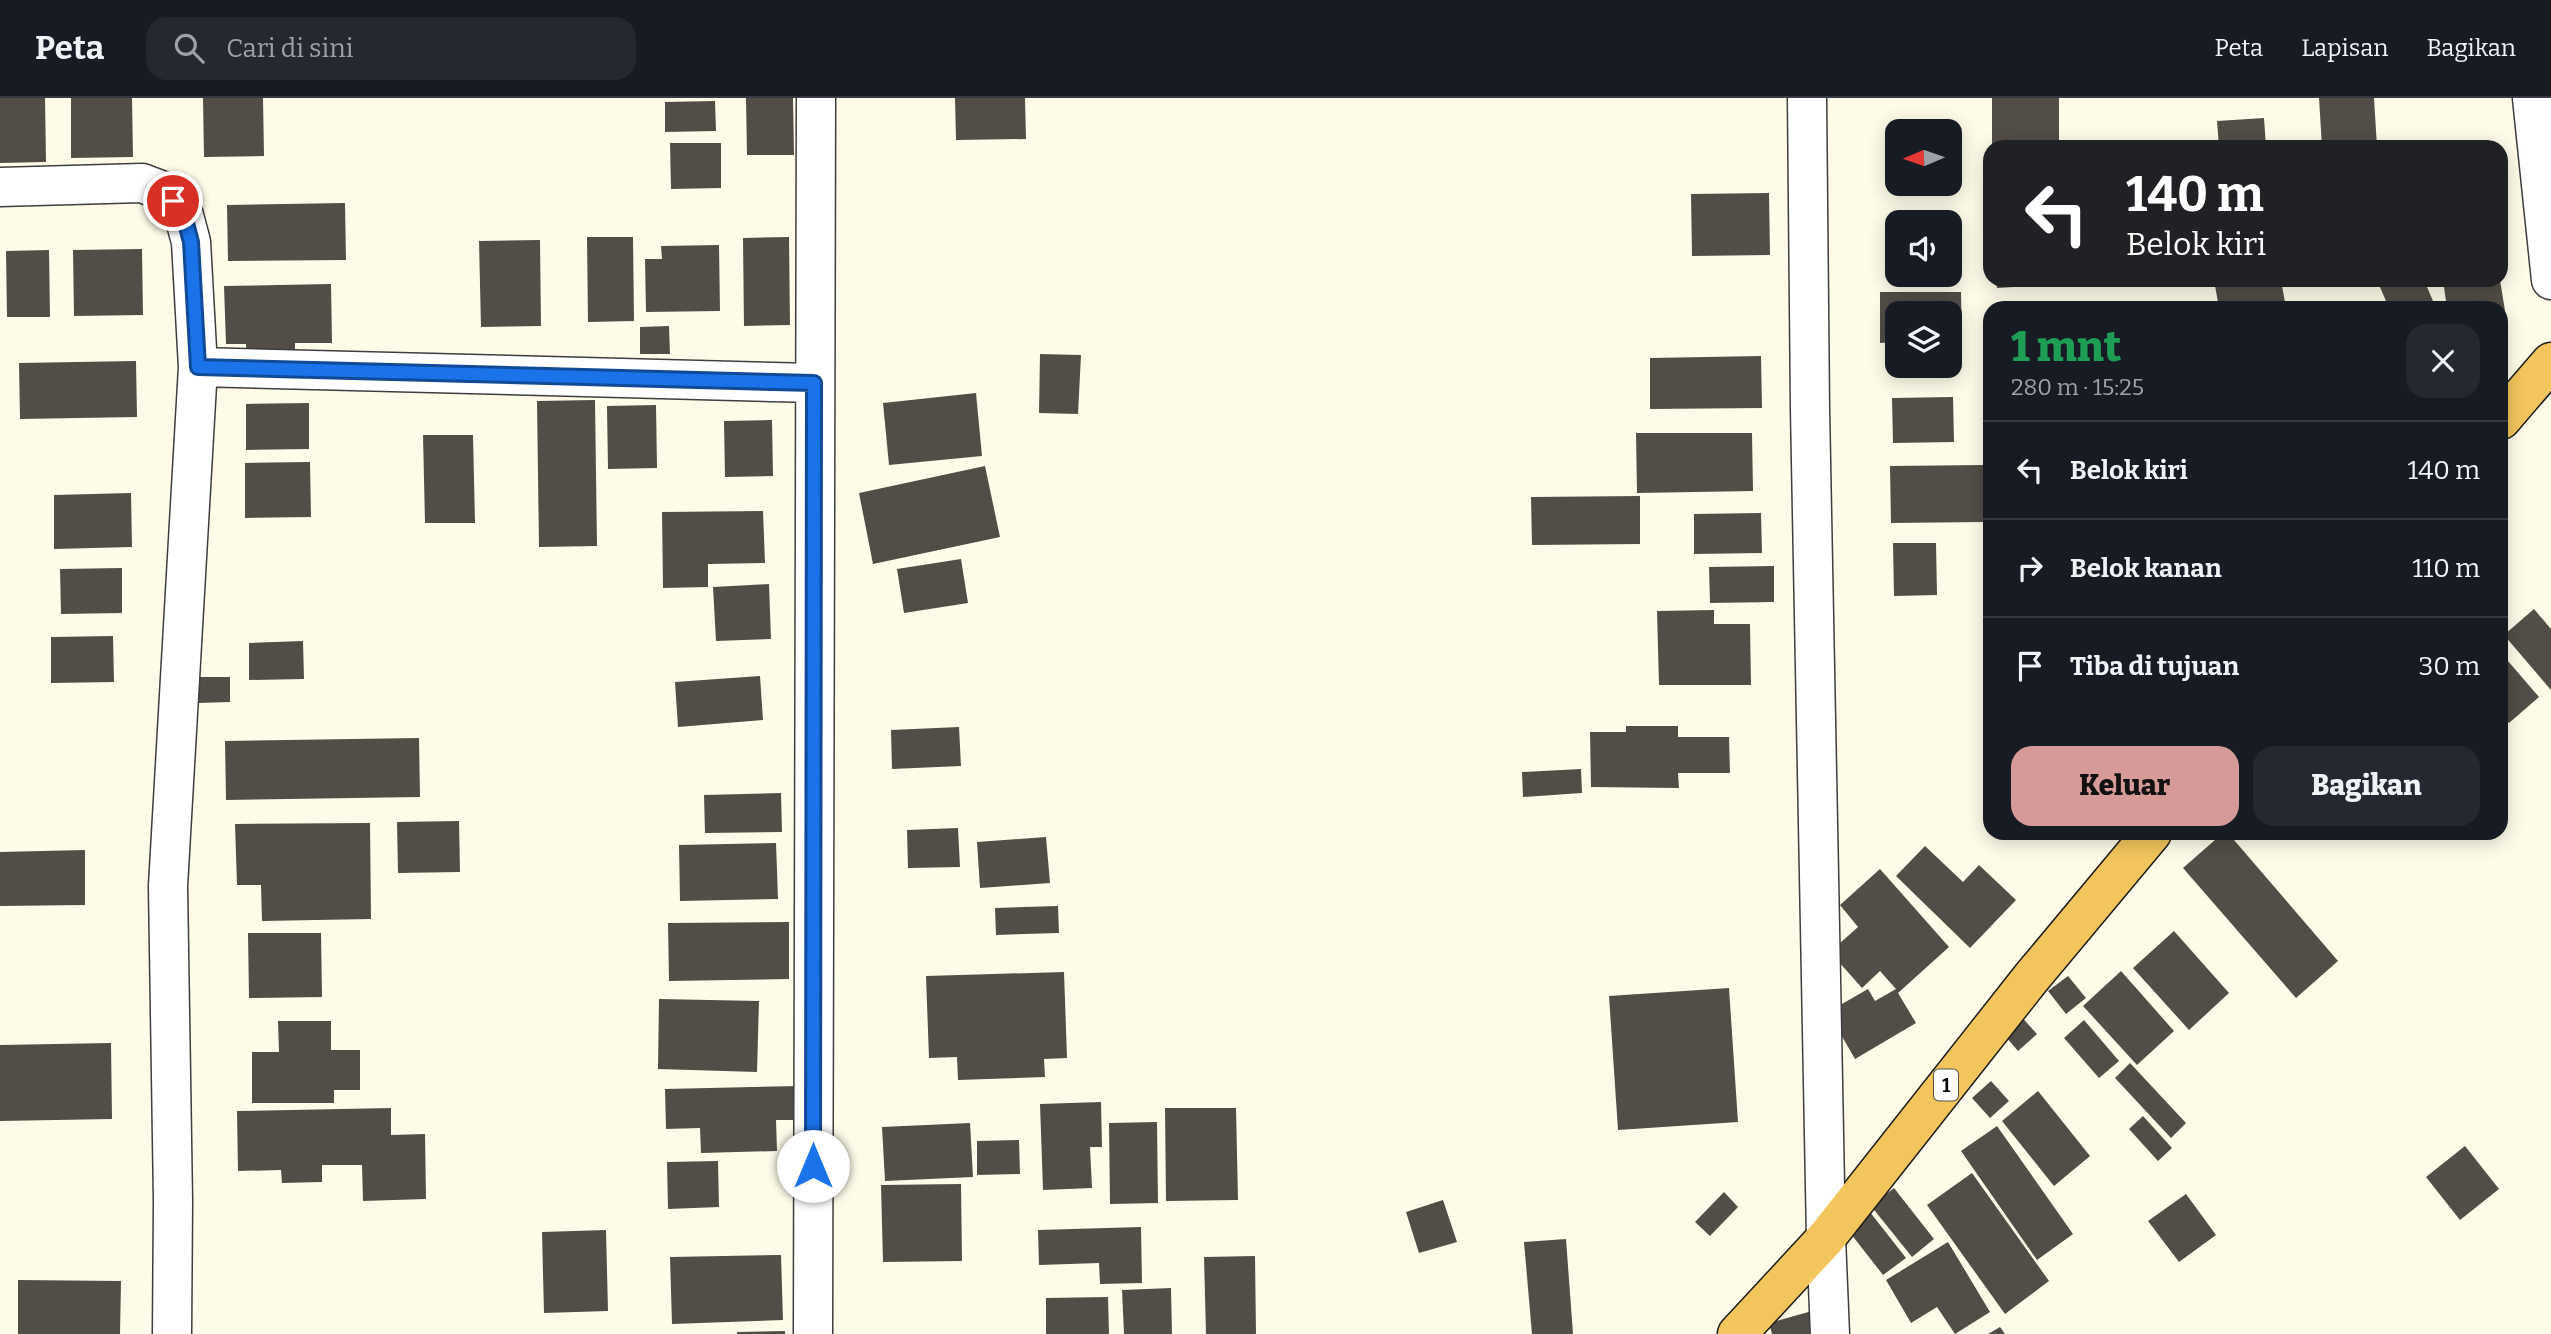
<!DOCTYPE html>
<html lang="id">
<meta charset="utf-8">
<style>
body{margin:0;font-family:Bitter,serif;background:#242831;color:#f1f3f6;height:100vh;display:flex;flex-direction:column;font-size:26px;white-space:nowrap}
*{box-sizing:border-box;margin:0}
p{font-size:23px;color:#9ea1a6}
.icon{flex:none;width:38px;height:38px;fill:none;stroke:currentColor;stroke-width:2;stroke-linecap:round;stroke-linejoin:round}
.map{position:relative;flex:1;overflow:hidden}
.details{position:absolute;left:1983px;top:203px;width:525px;height:539px;display:flex;flex-direction:column;background:#171b24;border-radius:21px;box-shadow:0 4px 18px #0003}
.details>*{flex:none}
.banner{position:absolute;left:1983px;top:42px;width:525px;height:147px;border-radius:21px;box-shadow:0 4px 18px #0003;background:#202124;color:#fff;overflow:hidden}
.needle{width:46px;rotate:268deg}
.buttons{position:absolute;left:1885px;top:21px;display:grid;gap:14px}
.buttons a{display:grid;place-items:center;width:77px;height:77px;border-radius:14px;background:#171b24;box-shadow:0 4px 18px #0003;font-size:35px}
.pin{position:absolute;display:grid;place-items:center;width:60px;height:60px;color:#fff;margin:-30px;border:4px solid #fff;border-radius:50%;box-shadow:0 2px 7px #0007}
.me{position:absolute;width:77px;margin:-38px;rotate:0deg;stroke-linejoin:round;filter:drop-shadow(0 0 5px #0008)}
.turn{display:flex;align-items:center;gap:24px;height:147px;padding:0 28px;font-size:32px}
.turn .icon{width:91px;height:91px;stroke-width:2.5}
.turn b{display:block;font-size:49px;line-height:60px}
.round{display:grid;place-items:center;flex:none;width:74px;height:74px;border-radius:21px;background:#242831}
.overview{display:flex;align-items:center;justify-content:space-between;height:119px;padding:0 28px}
h1{font-size:42px;font-weight:800;line-height:52px;color:#1e9e55}
.button{display:flex;gap:14px;margin-top:auto;padding:14px 28px}
.button a{flex:1;height:80px;border-radius:21px;background:#d69b99;color:#111;font-size:28px;font-weight:800;line-height:80px;text-align:center}
.button a+a{background:#242831;color:#f1f3f6}
ul{padding:0;list-style:none}
li{display:flex;align-items:center;gap:21px;height:98px;padding:0 28px;border-top:2px solid #363941}
li div{flex:1}
li b{display:block;font-size:26px}
li em{font-style:normal}
header{display:flex;align-items:center;gap:42px;box-sizing:border-box;height:98px;padding:0 35px;background:#171b24;border-bottom:2px solid #363941}
header strong{font-size:33px}
nav{display:flex;gap:38px;margin-inline-start:auto;font-size:24px}
.search{width:490px;height:63px;background:#242831;display:flex;align-items:center;gap:18px;box-sizing:border-box;padding:0 24px;border-radius:21px;color:#9ea1a6;font-size:26px}
.map>svg:first-child{display:block}
.building{fill:#534d47}
.lines{fill:none;stroke-linecap:round;stroke-linejoin:round}
.minor-casing{stroke:#3e3e3e;stroke-width:41}
.tertiary-casing{stroke:#3e3e3e;stroke-width:41}
.trunk-casing{stroke:#1c1c1c;stroke-width:41}
.minor{stroke:#fff;stroke-width:38}
.tertiary{stroke:#fff;stroke-width:38}
.trunk{stroke:#f2c65c;stroke-width:38}
.route-casing{stroke:#114b97;stroke-width:18}
.route{stroke:#1a73e8;stroke-width:12}
.labels{text-anchor:middle;stroke-width:7;stroke-linejoin:round;paint-order:stroke}
.shield{fill:#fff;stroke:#545454;stroke-width:2}
.shield-label{font-size:19px;font-weight:bold;fill:#0b0b0b}
</style>
<header>
<strong>Peta</strong>
<div class="search"><svg class="icon" aria-label="search" viewBox="0 0 24 24"><circle cx="10" cy="10" r="6"/><path d="M15 15l6 6"/></svg>Cari di sini</div>
<nav><a>Peta</a><a>Lapisan</a><a>Bagikan</a></nav>
</header>
<div class="map">
<svg width="2551" height="1236" viewBox="0 0 2551 1236">
<rect width="100%" height="100%" fill="#fefce9"/>
<path class="building" d="M0,0H45L46,64L0,65Z
M71,0H132L133,59L71,60Z
M203,0H263L264,58L204,59Z
M746,0H793L794,57H747Z
M955,0H1025L1026,41L956,42Z
M1992,0H2059V49H1992Z
M2319,0H2374L2377,49H2322Z
M715,3L716,33L665,34V4Z
M2264,20L2266,49H2219L2217,23Z
M670,45H721V90L671,91Z
M1769,95L1770,157L1692,158L1691,96Z
M345,105L346,162L228,163L227,107Z
M587,139H633L634,223L588,224Z
M789,139L790,227L744,228L743,140Z
M540,142L541,228L481,229L479,143Z
M719,147L720,213L646,214L645,161H662L661,148Z
M142,151L143,217L74,218L73,152Z
M49,152L50,219H7L6,153Z
M1996,182H2062L2063,186L1997,190Z
M2214,182H2281L2286,210H2219Z
M2377,182H2424L2436,210H2389Z
M2443,182H2500L2507,225L2501,226V210H2447Z
M331,186L332,245H295V263L247,264L246,246H226L224,188Z
M1880,194H1961L1962,244H1950V215H1897V244L1880,245Z
M669,228L670,256H640V229Z
M1040,256L1081,257L1078,316L1039,315Z
M1761,258L1762,310L1650,311V260Z
M136,263L137,319L20,321L19,265Z
M976,295L982,358L889,367L883,305Z
M1953,299L1954,344L1893,345L1892,300Z
M595,302L597,448L539,449L537,303Z
M309,305V351L246,352V306Z
M656,307L657,370L608,371L607,308Z
M772,322L773,378L725,379L724,323Z
M1636,335H1752L1753,393L1637,395Z
M423,337H473L475,425H425Z
M310,364L311,419L245,420V365Z
M1983,367L1984,424L1891,425L1890,368Z
M985,368L1000,439L873,466L859,395Z
M131,395L132,449L54,451V397Z
M1640,398V446L1532,447L1531,399Z
M763,413L765,465L708,466V489L663,490L662,414Z
M1761,415L1762,455L1694,456V416Z
M1893,445H1936L1937,497L1894,498Z
M961,461L968,505L904,515L897,471Z
M1774,468V504L1710,505L1709,469Z
M122,470V515L61,516L60,471Z
M769,486L771,541L716,543L713,489Z
M2534,511L2551,531V592L2504,537Z
M1714,512V526H1750L1751,587H1659L1657,513Z
M113,538L114,584L51,585V539Z
M303,543L304,581L249,582V545Z
M2501,555L2539,599L2509,625L2501,616Z
M760,578L763,622L678,629L675,584Z
M198,579H230V604L198,605Z
M1626,628H1678V639H1729L1730,675H1678L1679,690L1591,689L1590,634H1626Z
M959,629L961,668L892,671L891,632Z
M419,640L420,699L226,702L225,643Z
M1581,671L1582,695L1523,699L1522,674Z
M781,695L782,734L705,735L704,697Z
M459,723L460,774L398,775L397,724Z
M370,725L371,821L262,823L261,787H237L235,726Z
M958,730L960,769L908,770L907,732Z
M2223,735H2228L2338,863L2296,900L2183,770Z
M1046,739L1050,785L980,790L977,744Z
M776,745L778,801L680,803L679,747Z
M1925,748L1963,784L1979,767L2016,802L1970,850L1896,778Z
M85,752V807L0,808V754Z
M1880,771L1949,849L1898,895L1916,925L1855,961L1828,914L1868,891L1875,903L1896,891L1880,873L1862,890L1830,854L1858,829L1840,807Z
M1058,808L1059,835L996,837L995,810Z
M789,824V881L669,883L668,825Z
M2174,833L2229,895L2189,932L2133,870Z
M248,835H321L322,899L249,900Z
M2121,873L2174,933L2137,967L2083,908Z
M1064,874L1067,960L1044,961L1045,979L958,982L957,959L929,960L926,878Z
M2068,878L2086,900L2066,916L2048,893Z
M1729,890L1738,1024L1618,1032L1609,898Z
M659,901L759,903L757,974L658,971Z
M2019,916L2037,936L2018,953L2000,932Z
M2084,922L2119,963L2099,980L2064,940Z
M278,923H331V952H360V992H334V1005H252V954H279Z
M111,945L112,1021L0,1023V947Z
M2130,965L2186,1025L2171,1040L2115,980Z
M1991,983L2009,1003L1990,1020L1972,1000Z
M799,988V1022H776L777,1053L701,1055L700,1030L666,1031L665,991Z
M2038,993L2090,1058L2054,1088L2002,1023Z
M1101,1004L1102,1049H1090L1092,1090L1043,1092L1040,1006Z
M391,1010V1037L425,1036L426,1101L363,1103L362,1067H322V1084L282,1085L281,1072L238,1073L237,1013Z
M1165,1010H1236L1238,1102L1166,1103Z
M2143,1018L2172,1050L2158,1063L2129,1031Z
M1157,1024L1158,1105L1110,1106L1109,1025Z
M970,1025L973,1079L885,1083L882,1029Z
M1997,1028L2073,1136L2037,1162L1961,1053Z
M1019,1042L1020,1076L977,1077V1043Z
M2465,1048L2499,1091L2460,1122L2426,1079Z
M718,1063L719,1109L668,1111L667,1064Z
M1972,1075L2049,1183L2005,1216L1927,1107Z
M961,1086L962,1163L883,1164L881,1087Z
M1894,1090L1934,1141L1912,1159L1871,1108Z
M1724,1094L1738,1109L1710,1138L1695,1124Z
M2186,1096L2216,1137L2179,1164L2148,1123Z
M1443,1102L1457,1144L1419,1155L1406,1114Z
M1866,1109L1906,1160L1883,1177L1844,1127Z
M1141,1129L1142,1185L1100,1186L1099,1165L1039,1167L1038,1132Z
M606,1132L608,1213L544,1215L542,1134Z
M1566,1141L1573,1236H1532L1524,1144Z
M1948,1144L1990,1214L1955,1236L1937,1209L1911,1225L1886,1182Z
M781,1157L783,1222L672,1226L670,1159Z
M1255,1158L1256,1236H1206L1204,1159Z
M18,1182L121,1183L120,1236H18Z
M1171,1190L1172,1236H1124L1122,1192Z
M1108,1199L1109,1236H1046V1200Z
M1812,1213L1813,1236H1772L1769,1225Z
M2000,1229L2005,1236H1988Z
M785,1233V1236H737V1234Z"/>
<g class="lines">
<defs>
<path id="minor" d="M2532,0L2551,182
M0,89L142,85L163,93L183,114L191,144L198,269L168,788L173,1103L172,1236
M198,269L814,285
M1826,1140L1830,1236
M813,1236L816,0"/>
<path id="tertiary" d="M1807,0L1810,311L1826,1140"/>
<path id="trunk" d="M2501,322L2551,264
M1737,1236L1826,1140L2031,880L2152,735"/>
</defs>
<use href="#minor" class="minor-casing"/>
<use href="#tertiary" class="tertiary-casing"/>
<use href="#trunk" class="trunk-casing"/>
<use href="#minor" class="minor"/>
<use href="#tertiary" class="tertiary"/>
<use href="#trunk" class="trunk"/>
</g>
<g class="lines">
<defs>
<path id="route" d="M173,103L183,114L191,144L198,269L814,285L813,1068"/>
</defs>
<use href="#route" class="route-casing"/>
<use href="#route" class="route"/>
</g>
<g class="labels">
<rect class="shield" x="1934" y="971.5" width="24" height="31" rx="5"/>
<g class="shield-label">
<text x="1946" y="994">1</text>
</g>
</g>
</svg>
<div class="buttons">
<a><svg class="needle" viewBox="-14 -14 28 28"><path d="M0-13l5 13h-10z" fill="#e53935"/><path d="M0 13l5-13h-10z" fill="#9ea1a6"/></svg></a>
<a><svg class="icon" aria-label="sound" viewBox="0 0 24 24"><path d="M4 9h4l5-4v14l-5-4H4zM17 9q2 3 0 6"/></svg></a>
<a><svg class="icon" aria-label="layers" viewBox="0 0 24 24"><path d="M12 4l9 5-9 5-9-5zM3 14l9 5 9-5"/></svg></a>
</div>
<div class="pin" style="left:173px;top:103px;background:#d93025"><svg class="icon" aria-label="arrive" viewBox="0 0 24 24"><path d="M6 21V4h12l-3 4 3 4H6"/></svg></div>
<svg class="me" style="left:813px;top:1068px" viewBox="-20 -20 40 40"><circle r="19" fill="#fff"/><path d="M0-13L10 11 0 6-10 11z" fill="#1a73e8"/></svg>
<div class="banner">
<div class="turn"><svg class="icon" aria-label="left" viewBox="0 0 24 24"><path d="M17 20v-9H6M10 6l-5 5 5 5"/></svg><div><b>140 m</b>Belok kiri</div></div>
</div>
<section class="details">
<div class="overview"><div><h1>1 mnt</h1><p>280 m · 15:25</p></div><a class="round"><svg class="icon" aria-label="close" viewBox="0 0 24 24"><path d="M6 6l12 12M18 6L6 18"/></svg></a></div>
<ul>
<li><svg class="icon" aria-label="left" viewBox="0 0 24 24"><path d="M17 20v-9H6M10 6l-5 5 5 5"/></svg><div><b>Belok kiri</b></div><em>140 m</em></li>
<li><svg class="icon" aria-label="right" viewBox="0 0 24 24"><path d="M7 20v-9h11M14 6l5 5-5 5"/></svg><div><b>Belok kanan</b></div><em>110 m</em></li>
<li><svg class="icon" aria-label="arrive" viewBox="0 0 24 24"><path d="M6 21V4h12l-3 4 3 4H6"/></svg><div><b>Tiba di tujuan</b></div><em>30 m</em></li>
</ul>
<div class="button"><a>Keluar</a><a>Bagikan</a></div>
</section>
</div>
